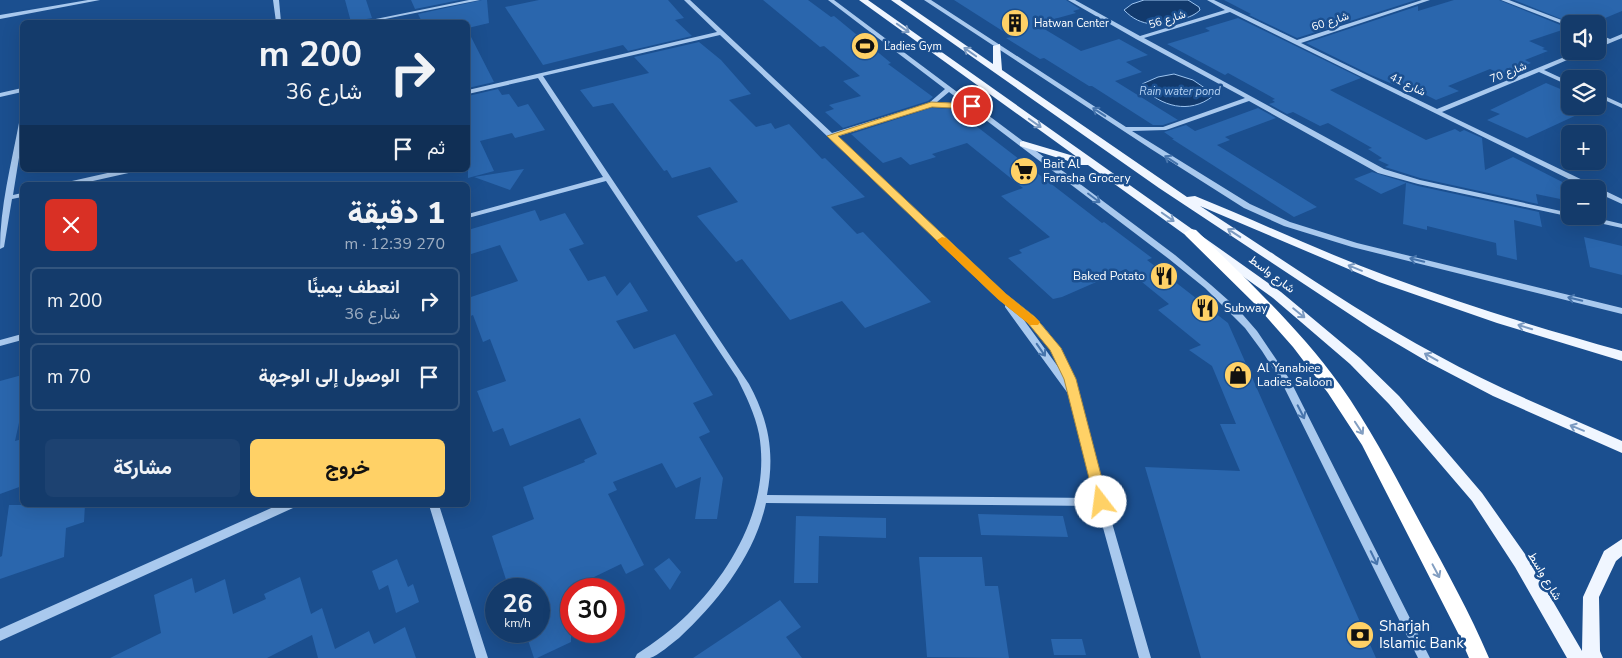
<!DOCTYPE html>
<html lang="ar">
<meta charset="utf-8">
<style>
body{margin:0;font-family:"Nunito Sans",Vazirmatn,sans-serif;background:#1d4271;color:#f1f3f6;direction:rtl;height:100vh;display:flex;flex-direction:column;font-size:19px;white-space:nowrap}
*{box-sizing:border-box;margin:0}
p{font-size:16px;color:#9dadc1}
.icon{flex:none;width:28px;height:28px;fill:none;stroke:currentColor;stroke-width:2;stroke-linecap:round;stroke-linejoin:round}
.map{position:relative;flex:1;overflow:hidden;direction:ltr}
.side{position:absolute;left:20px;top:182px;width:450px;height:325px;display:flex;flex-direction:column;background:#143b6b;border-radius:8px;box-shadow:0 5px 20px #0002,0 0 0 1px #33557e;direction:rtl}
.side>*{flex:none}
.top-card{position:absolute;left:20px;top:20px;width:450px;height:152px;border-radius:8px;box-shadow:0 5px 20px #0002,0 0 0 1px #33557e;direction:rtl;background:#143b6b;color:#f1f3f6;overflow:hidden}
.fabs{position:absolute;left:1561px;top:15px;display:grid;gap:10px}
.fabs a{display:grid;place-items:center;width:45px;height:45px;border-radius:8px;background:#143b6b;box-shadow:0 5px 20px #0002,0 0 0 1px #33557e;font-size:25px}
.speed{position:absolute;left:485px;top:578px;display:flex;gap:10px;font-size:25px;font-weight:700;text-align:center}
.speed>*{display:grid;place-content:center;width:65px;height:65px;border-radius:50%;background:#143b6b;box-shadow:0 5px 20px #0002,0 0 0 1px #33557e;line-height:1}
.speed small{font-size:12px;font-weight:400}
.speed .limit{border:8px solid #d22;background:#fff;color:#111}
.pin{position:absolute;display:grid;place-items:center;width:42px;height:42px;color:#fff;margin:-21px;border:2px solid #fff;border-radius:50%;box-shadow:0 1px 5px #0007}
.me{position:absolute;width:55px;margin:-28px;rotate:345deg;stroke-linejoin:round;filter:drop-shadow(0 0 4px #0008)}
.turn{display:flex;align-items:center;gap:18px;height:105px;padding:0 25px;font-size:22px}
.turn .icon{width:65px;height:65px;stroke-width:2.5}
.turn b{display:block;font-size:35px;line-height:42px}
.then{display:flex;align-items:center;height:48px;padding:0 25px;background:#0003;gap:10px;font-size:19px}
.round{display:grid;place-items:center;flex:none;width:52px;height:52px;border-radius:8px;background:#1d4271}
.overview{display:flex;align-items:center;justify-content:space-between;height:85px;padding:0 25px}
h1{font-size:30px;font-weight:800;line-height:38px}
.primary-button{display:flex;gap:10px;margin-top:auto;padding:10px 25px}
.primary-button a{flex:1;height:58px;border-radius:8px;background:#ffd166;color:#111;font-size:20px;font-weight:800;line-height:58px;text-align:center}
.primary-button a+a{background:#1d4271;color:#f1f3f6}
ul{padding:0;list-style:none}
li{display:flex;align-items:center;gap:15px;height:68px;margin:0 10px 8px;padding:0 15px;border:2px solid #33557e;border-radius:8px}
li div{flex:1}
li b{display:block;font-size:19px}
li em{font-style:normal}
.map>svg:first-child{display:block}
.water{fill:#123a6d;stroke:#9cc4f0}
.building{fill:#2a66ad}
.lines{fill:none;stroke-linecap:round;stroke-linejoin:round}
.minor{fill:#a9c9ee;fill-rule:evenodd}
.major{fill:#f0f6ff;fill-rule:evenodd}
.highway{fill:#fff;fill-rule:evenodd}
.oneway{stroke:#7b9ac1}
.oneway2{stroke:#4674ac}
.oneway3{stroke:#829ec1}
.route{fill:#ffd166;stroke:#a68842}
.slow{fill:#f59e0b}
.labels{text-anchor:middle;stroke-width:5;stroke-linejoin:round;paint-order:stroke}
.far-street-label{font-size:11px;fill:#fff;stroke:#1b4f8f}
.far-poi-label{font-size:11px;fill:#fff;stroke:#1b4f8f;text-anchor:start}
.far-water-label{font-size:11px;font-style:italic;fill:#b5d3f5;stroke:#1b4f8f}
.poi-label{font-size:12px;fill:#fff;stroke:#1b4f8f;text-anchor:start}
.street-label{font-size:12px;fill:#fff;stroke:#1b4f8f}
.near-poi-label{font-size:15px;fill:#fff;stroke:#1b4f8f;text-anchor:start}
</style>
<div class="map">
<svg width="1622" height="658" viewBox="0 0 1622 658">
<rect width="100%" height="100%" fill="#1b4f8f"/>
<path class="water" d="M1144,0H1188L1199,7L1200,10C1195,15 1189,17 1183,19C1161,26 1141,28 1124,10L1132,4Z
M1174,74L1193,80L1212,93L1213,96C1189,115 1161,106 1142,87V84L1158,77Z"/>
<path class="building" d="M345,0H366L372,18L361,20L359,22H351Z
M411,0H460L415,9Z
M482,0H487L489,23L468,28V22H422L418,14Z
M539,0H668L684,18L675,20L692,36L628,51L623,45L543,65L505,7Z
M763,0H808L831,17L834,16L891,63L888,64L933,97L928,101L843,128L825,112L834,109L829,105L861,96L843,81L860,76L824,46L820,47Z
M954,0H1066L1080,9L1073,11L1076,13L1036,24L1081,51L1119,39L1148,55L1126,62L1142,72L1115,81L1178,120L1163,125H1153L1092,86H1089L1044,58L1040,59L1006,38L1012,37Z
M1224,0H1416L1297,38L1249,15L1251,14Z
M1454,0H1499L1568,28L1529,41L1545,48L1542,49L1548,51L1525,60L1531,63L1503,75L1490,69L1448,86L1459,91L1436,100L1418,91L1414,93L1371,75L1306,43L1418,6V11Z
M1514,0H1622V11L1598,21V19L1583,24H1574Z
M1238,18L1361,78L1330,90L1426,140L1455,129L1460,132L1464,130L1482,138L1485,170L1513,157L1576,189H1570V201L1536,194L1538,204L1420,178L1385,167L1389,165L1378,160L1382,158L1368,149L1372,148L1328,123L1320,126L1293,112L1287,114L1269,104L1275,102L1272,100L1275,99L1228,73L1225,75L1167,44L1210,31L1205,28Z
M468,31L494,82L468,88Z
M699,42L721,60L751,94L729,100L756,127L771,123L775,129L789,124L822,159L825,158L865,197L831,207L857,234L863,232L931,302L865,328L842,301L790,320L742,259L736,262L697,216L738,202L710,167L672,178L667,170L664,171L613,103L593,107L580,90L649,73L634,57Z
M1546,83L1570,93V110L1579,114L1527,138L1487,120L1500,114L1490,110Z
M498,89L502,95L509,94L518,107L528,104L545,130L515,138L512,133L480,141L494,171L468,178V96Z
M931,108L954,109L1102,223L1104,222L1152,258L1147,260L1228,323L1376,658H1201L1145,467L1240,471L1220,424H1236L1212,366L1189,350L1201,345L1158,310L1169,304L1126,269L1062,297L1053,299L1008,258L1022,253L1019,250L1050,237L1001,196L1023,188L967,143L932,154L936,157L910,165L901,157L883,163L851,134Z
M1258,108L1276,118L1225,137L1230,140L1217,145L1317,207L1294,217L1172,139H1174L1164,132L1186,125L1195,131Z
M524,169L510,190L474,177Z
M1372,172L1418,186L1539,212L1542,227L1514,220L1517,260L1497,255L1496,243L1427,226V230L1403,224L1406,183L1381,194L1354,179Z
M535,210L540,221L565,213L584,244L569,249L588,281L605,276L617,296L630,282L648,311L616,321L634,349L675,334L713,395L693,403L710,432L699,437L723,478L717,519H695L701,477L676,488L662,463L613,482L617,490L608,494L644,565L626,574L621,564L590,579L595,589H571V642L537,658H534L525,631H539V589H509L492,536L534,519L523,487L585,462L584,460L597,454L580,418L510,446L503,428L493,432L477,391L506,381L490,339L483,342L473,315L468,317V298L518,281L500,245L468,255V230Z
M1584,237L1622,246V275L1590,267Z
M22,375V409L15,441L22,439V486L0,494V381Z
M9,505H85L84,522L66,528L64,557L0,579V557L2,556Z
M978,514L1063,516L1068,537L981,535Z
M796,516L886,518V538L819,536L818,583H794Z
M919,557H982L985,586H998L1009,658L927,657Z
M669,558L681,572L670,590L654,569Z
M397,559L408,587L413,584L419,602L396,613L388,585L379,590L372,571Z
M300,577L311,614L322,608L335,649L369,631L374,644L405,627L416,658H318L312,635L267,658H110L161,633L154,595L192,578L195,593L225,579L233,614L266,599L264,594Z
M780,600L801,627L786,637L802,658H693Z
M1051,639H1082L1086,655H1054Z"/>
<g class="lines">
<path class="minor" d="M88,0H100L0,19V15Z
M273,0H279L281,22H276Z
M469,0H480L370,22H361Z
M684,0H690L832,133L929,103L945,89L828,0H834L1175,255L1211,285L1237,308L1257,331L1278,362L1290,380L1430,658H1418L1281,381L1262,351L1245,328L1205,288L1169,259L970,108L931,106L836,137L1005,295C1019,306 1036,317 1047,331C1059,345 1067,362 1075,379L1106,502L1151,658H1139L1097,506L766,503C755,555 717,603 679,638C672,643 658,656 650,658C646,658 640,658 635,658L637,654C655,642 672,630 688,614C734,568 771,502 759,434C755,414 746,396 737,378L606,181L468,218V214L603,177L538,78L468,94V90L717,32ZM720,35L1005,304V307L1069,395L1095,498L767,495C775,453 769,421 749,384L543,76ZM949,92L965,104L937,102ZM1021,316C1040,332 1054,352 1064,375Z
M924,0H931L1126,127H1163L1245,98L1136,39L1068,0H1075L1140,36L1225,10L1207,0H1214L1297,40L1422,0H1430L1301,43L1437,109L1579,51H1588L1544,70L1570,82V86L1539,72L1442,112L1622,199V204L1598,193V189H1589L1230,12L1144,38L1384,169L1420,180L1570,213V216H1588L1622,224V228L1418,184L1378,173L1249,101L1166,130L1132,131L1250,204L1290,222L1357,243L1622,308V314L1352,247L1284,226L1244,208L1151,149Z
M1501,0H1509L1572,24H1570V27L1568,26Z
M1598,34L1610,39L1622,34V38L1598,48V44L1605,41L1598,38Z
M22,88V92L0,97V93Z
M1598,93L1622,104V108L1598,97Z
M22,121V139L13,195L22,193V197L12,199L4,247L0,249C0,207 11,165 19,123Z
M121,170H134L133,172L75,185H62L63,183Z
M22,334V340L0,346V340Z
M278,505H294L293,508L0,641V629Z
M429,505H439L488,658H476Z"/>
<path class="major" d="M859,0H868L1281,292L1360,358L1399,396L1482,493L1527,557L1582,651L1583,597L1604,551L1622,539V556L1616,561L1599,597L1600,651L1603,658H1567L1515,567L1472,501L1389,404L1350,364L1273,298L1088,165H1081L1020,146V142L1023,141L1077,157Z
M891,0H900L993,64V46L1000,44L1002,70L1187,197L1195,196C1259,222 1322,252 1387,276C1464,305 1543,329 1622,351V361L1497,323L1379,282L1200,206C1278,256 1355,311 1437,355C1496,388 1560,413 1622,441V453L1493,396L1428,362L1372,329L1159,188Z"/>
<path class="highway" d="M1191,229L1196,230C1246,279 1299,328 1340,385C1372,430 1396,478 1422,526C1446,570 1470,613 1489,658H1469L1459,635L1362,445L1328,393L1293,347L1256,305L1186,236L1184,233Z"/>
</g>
<defs><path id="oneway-shaft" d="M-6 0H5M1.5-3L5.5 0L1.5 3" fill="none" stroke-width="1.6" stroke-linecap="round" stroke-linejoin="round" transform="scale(1.25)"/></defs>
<g class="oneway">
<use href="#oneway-shaft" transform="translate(903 28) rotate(35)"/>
<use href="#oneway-shaft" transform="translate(970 52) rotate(-145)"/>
<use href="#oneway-shaft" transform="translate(1035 123) rotate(35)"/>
<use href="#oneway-shaft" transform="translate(1168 217) rotate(35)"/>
<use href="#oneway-shaft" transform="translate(1234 233) rotate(-147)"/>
<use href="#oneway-shaft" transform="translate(1355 268) rotate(-158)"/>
<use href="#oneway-shaft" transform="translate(1299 313) rotate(39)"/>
<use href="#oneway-shaft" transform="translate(1525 327) rotate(-163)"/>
<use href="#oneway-shaft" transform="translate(1431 357) rotate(-151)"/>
<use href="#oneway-shaft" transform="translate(1577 428) rotate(-158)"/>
</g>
<g class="oneway2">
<use href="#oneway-shaft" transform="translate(1099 112) rotate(-147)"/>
<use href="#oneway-shaft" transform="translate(1171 160) rotate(-147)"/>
<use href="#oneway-shaft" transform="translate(1094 198) rotate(37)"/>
<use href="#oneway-shaft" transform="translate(1417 260) rotate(-166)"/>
<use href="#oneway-shaft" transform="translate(1575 299) rotate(-166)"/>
<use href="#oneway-shaft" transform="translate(1041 350) rotate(55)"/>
<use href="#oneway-shaft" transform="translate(1301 412) rotate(63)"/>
<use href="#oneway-shaft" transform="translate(1374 558) rotate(64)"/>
</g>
<g class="oneway3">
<use href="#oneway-shaft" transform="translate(1359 428) rotate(57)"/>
<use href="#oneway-shaft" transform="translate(1436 571) rotate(62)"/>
</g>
<path class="route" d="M931,102L972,104L976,106L972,109L932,107L838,136L1006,294L1035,317L1061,348L1076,379L1108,502L1106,506L1101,508L1097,506L1095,502L1064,379L1050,350L1027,322L998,299L827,136Z"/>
<path class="slow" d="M942,237L946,238L1006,294L1038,320L1040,322L1038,325H1030L998,299L939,243L937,240Z"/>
<defs>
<symbol id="building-disc" viewBox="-11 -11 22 22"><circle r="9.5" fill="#ffd166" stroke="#1b4f8f"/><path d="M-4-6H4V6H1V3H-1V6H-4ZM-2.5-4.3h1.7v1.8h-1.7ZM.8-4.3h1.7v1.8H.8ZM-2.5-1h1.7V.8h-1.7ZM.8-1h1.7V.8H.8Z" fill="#111"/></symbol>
<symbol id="stadium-disc" viewBox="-11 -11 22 22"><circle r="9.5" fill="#ffd166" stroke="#1b4f8f"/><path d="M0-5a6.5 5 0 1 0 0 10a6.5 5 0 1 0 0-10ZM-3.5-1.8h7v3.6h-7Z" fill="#111"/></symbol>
<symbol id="supermarket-disc" viewBox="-11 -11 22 22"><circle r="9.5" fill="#ffd166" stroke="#1b4f8f"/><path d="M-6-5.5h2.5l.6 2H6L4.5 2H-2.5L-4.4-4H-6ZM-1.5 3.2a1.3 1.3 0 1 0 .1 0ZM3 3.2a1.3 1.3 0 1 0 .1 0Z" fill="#111"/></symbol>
<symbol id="restaurant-disc" viewBox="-11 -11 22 22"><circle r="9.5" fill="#ffd166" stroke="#1b4f8f"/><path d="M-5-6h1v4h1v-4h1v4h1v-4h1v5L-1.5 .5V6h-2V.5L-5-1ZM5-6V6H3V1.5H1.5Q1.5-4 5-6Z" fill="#111"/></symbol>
<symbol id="shop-disc" viewBox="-11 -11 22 22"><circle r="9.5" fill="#ffd166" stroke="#1b4f8f"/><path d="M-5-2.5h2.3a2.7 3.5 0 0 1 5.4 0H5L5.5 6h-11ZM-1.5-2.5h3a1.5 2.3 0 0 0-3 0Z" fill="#111"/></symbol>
<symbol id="bank-disc" viewBox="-11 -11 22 22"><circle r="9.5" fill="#ffd166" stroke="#1b4f8f"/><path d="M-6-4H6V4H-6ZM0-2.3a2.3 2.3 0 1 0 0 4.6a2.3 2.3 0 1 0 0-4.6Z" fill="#111"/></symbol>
</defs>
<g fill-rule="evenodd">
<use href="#building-disc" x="999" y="7" width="32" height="32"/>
<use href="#stadium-disc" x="849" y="30" width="32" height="32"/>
<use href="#supermarket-disc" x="1008" y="155" width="32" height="32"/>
<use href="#restaurant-disc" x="1148" y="260" width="32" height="32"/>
<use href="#restaurant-disc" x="1189" y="292" width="32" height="32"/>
<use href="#shop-disc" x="1222" y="359" width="32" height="32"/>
<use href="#bank-disc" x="1344" y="619" width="32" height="32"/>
</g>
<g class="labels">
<g class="far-street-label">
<text transform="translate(1167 19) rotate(-17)" y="4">شارع 56</text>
<text transform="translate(1330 21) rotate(-18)" y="4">شارع 60</text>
<text transform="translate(1508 72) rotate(-22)" y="4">شارع 70</text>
<text transform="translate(1408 84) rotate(26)" y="4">شارع 41</text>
</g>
<g class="far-poi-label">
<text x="1034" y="27">Hatwan Center</text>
<text x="884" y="50">Ladies Gym</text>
</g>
<g class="far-water-label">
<text x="1180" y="95">Rain water pond</text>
</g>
<g class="poi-label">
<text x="1043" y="168">Bait Al<tspan x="1043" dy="14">Farasha Grocery</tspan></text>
<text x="1145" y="280" text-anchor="end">Baked Potato</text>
<text x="1224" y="312">Subway</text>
<text x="1257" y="372">Al Yanabiee<tspan x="1257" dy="14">Ladies Saloon</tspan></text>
</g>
<g class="street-label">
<text transform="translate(1272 274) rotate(37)" y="4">شارع واسط</text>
<text transform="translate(1545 576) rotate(59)" y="4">شارع واسط</text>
</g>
<g class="near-poi-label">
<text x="1379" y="631">Sharjah<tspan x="1379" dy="17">Islamic Bank</tspan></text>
</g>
</g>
</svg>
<div class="fabs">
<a><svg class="icon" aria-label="sound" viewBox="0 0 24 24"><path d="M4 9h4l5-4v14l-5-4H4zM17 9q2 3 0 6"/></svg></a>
<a><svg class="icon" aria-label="layers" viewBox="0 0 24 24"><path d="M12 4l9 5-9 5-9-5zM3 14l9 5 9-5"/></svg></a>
<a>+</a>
<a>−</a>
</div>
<div class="speed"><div>26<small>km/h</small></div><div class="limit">30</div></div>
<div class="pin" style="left:972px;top:106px;background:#d93025"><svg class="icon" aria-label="arrive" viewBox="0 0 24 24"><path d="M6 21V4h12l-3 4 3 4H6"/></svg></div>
<svg class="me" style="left:1101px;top:502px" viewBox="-20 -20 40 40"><circle r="19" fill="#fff"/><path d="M0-13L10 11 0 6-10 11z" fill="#ffd166"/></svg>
<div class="top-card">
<div class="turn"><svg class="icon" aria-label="right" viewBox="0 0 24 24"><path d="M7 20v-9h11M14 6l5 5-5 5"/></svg><div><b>200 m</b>شارع 36</div></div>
<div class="then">ثم<svg class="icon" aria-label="arrive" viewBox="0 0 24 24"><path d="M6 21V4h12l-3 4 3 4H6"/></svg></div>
</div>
<section class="side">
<div class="overview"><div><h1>1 دقيقة</h1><p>270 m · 12:39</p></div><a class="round" style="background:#d93025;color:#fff"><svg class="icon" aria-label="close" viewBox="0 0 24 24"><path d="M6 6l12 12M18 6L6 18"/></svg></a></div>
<ul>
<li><svg class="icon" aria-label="right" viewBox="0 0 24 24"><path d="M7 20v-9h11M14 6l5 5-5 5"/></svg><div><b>انعطف يمينًا</b><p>شارع 36</p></div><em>200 m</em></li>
<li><svg class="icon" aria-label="arrive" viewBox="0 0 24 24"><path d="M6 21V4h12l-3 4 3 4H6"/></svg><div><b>الوصول إلى الوجهة</b></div><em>70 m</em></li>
</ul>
<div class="primary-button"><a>خروج</a><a>مشاركة</a></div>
</section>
</div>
